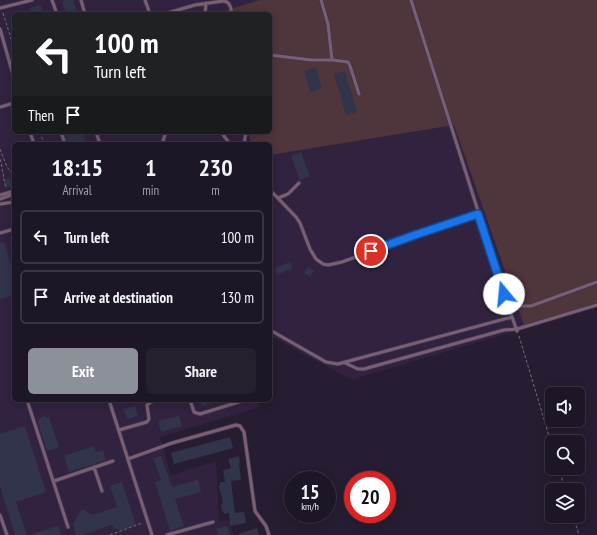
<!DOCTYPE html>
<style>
body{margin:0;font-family:"PT Sans Narrow",sans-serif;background:#251f2e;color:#f1f3f6;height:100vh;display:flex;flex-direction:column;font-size:15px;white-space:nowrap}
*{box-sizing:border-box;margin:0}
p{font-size:13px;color:#a09fa7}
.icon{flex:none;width:22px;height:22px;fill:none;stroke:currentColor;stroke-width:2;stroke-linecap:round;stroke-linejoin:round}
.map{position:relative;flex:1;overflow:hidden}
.details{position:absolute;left:12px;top:142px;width:260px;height:260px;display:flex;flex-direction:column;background:#1d1626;border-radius:6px;box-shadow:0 2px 10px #0003,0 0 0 1px #3b3543}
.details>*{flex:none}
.banner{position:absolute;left:12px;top:12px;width:260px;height:122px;border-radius:6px;box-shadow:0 2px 10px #0003,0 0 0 1px #3b3543;background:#202124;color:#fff;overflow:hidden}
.fabs{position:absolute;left:545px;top:387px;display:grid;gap:8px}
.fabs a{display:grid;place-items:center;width:40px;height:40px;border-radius:6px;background:#1d1626;box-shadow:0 2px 10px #0003,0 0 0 1px #3b3543;font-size:20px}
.speed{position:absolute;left:284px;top:471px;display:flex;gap:8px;font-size:20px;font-weight:700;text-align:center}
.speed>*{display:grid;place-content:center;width:52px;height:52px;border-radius:50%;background:#1d1626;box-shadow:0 2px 10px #0003,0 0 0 1px #3b3543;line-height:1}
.speed small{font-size:10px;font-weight:400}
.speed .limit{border:6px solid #d22;background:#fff;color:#111}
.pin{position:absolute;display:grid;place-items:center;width:34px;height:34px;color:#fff;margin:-17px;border:2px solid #fff;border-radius:50%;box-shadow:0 1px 4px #0007}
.me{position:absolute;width:44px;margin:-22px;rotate:343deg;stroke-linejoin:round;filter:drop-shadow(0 0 3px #0008)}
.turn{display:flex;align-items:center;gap:14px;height:84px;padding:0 16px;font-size:18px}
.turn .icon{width:52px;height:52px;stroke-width:2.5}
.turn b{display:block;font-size:28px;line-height:34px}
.then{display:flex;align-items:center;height:38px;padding:0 16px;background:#0003;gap:8px;font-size:15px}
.eta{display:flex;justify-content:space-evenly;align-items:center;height:68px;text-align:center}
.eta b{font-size:24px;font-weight:700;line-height:28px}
.cta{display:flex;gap:8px;margin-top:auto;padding:8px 16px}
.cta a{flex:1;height:46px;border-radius:6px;background:#8c9099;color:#fff;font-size:16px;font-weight:700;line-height:46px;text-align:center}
.cta a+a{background:#251f2e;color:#f1f3f6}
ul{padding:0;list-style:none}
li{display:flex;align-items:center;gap:12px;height:54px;margin:0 8px 6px;padding:0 8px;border:2px solid #3b3543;border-radius:6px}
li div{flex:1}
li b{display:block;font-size:15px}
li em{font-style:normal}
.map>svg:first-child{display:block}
.built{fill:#31233f;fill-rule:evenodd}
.green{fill:#4f353c}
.building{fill:#31344b}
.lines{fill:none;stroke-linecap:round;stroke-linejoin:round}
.lane-casing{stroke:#40374b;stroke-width:4.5}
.path{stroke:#746b7d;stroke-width:1;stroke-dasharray:3 2;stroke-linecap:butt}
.lane{stroke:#7a5f74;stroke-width:3}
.route-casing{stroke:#114b97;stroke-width:10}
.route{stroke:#1a73e8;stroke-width:7}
</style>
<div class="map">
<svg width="597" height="535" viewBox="0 0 597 535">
<rect width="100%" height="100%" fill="#271d32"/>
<path class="built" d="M0,0H597V307L354,379H350L270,336V144H14V400H259V407L160,437L171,475L216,461L219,522L228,520L234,535H0ZM14,14H270V132H14Z"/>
<path class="green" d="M260,0H597V307L525,328L454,125L270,155V144H252L248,132H270V14H215Z"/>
<path class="building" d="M66,0H73L77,12L66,14L62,1Z
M41,5L43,14H31L30,8Z
M316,67L322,88L310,92L304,71Z
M345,71L357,112L346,115L334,74Z
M64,132H83L86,142L79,144H68Z
M301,152L310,176L300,180L291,156Z
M10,178L12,186L6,188L4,180Z
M4,242L14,276V295L0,299V243Z
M290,262L293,268L277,275L275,268Z
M308,267L314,271L310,277L304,273Z
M200,400H218V401L202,406Z
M135,406L138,416L127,419L124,409Z
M45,416L46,418L49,417L59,447L47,451L37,420H40L39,418Z
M179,416L182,426L161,432L158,421Z
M25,426L46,492L16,502L27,535H15L0,486V434Z
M230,437L233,448L174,464L171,453Z
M94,446L96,452L103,450L106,460L69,472L64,456Z
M161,456L172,487L198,480L201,492L175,499L184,526L170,531L155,482L161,480L153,458Z
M239,456L240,462L239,463L241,480L231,481L235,513L244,512L246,523L230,526L229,513L224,514L223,511H222L221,504H223L221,493H220L219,486H220V482H225L223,470L231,468L228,459Z
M122,482L136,525L121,530L114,528L111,525L83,535H76L73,524L82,509L92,515L117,507L110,486Z
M58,526L61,535H32V534Z
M227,526L230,535H218L216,529Z
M257,528L259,535H239V534Z"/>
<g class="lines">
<defs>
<path id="lane" d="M52,0L57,14
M81,0L85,14
M145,0L150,14
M321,0L328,24L332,60
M411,0L506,299L516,306H531L597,282
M0,8L32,0
M164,14L195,5L223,1C230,1 231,8 232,14
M205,14L206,3
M0,29L14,78
M270,55L311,60H332L348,62L350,66L359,94
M0,107L14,103
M30,132L34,144
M61,132L65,144
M96,132L100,144
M221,132L230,144
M162,144L166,132
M244,144L246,132
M270,190L296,217L300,223L310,249L316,259L323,264L328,265L342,262L415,235L478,214
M0,195L14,191
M278,198L288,194L299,183
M0,199L14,194
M0,204L14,202
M0,233L14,229
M13,245H14
M506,300L517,331
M270,330L326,362L338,364L512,317
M345,363L358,369H364L504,330L517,329L597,305
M27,400L68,527
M109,400L152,535
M190,400L194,412L200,414L245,400
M119,430L147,422L149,419L147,405L151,402L157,400
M128,459L172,443L236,425L240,426L244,432L255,511L266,526L269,535
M94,467L102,491
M54,481L113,461
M0,515L7,535
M167,535L213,522"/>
</defs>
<use href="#lane" class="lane-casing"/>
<path class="path" d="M3,13L14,48
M40,132L44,144
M0,149L7,167L14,176
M0,159C3,169 3,178 6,188
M519,336L552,446
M559,468L565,490
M573,516L579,535
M110,535L142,523"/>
<use href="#lane" class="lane"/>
</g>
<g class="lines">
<defs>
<path id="route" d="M371,251L415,235L478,214L504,294"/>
</defs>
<use href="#route" class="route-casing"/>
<use href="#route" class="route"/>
</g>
</svg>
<div class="fabs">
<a><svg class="icon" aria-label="sound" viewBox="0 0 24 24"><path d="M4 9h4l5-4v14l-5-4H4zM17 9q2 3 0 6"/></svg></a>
<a><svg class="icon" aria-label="search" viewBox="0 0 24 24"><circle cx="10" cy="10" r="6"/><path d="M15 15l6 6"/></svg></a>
<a><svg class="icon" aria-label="layers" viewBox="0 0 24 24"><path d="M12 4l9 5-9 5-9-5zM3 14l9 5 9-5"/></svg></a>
</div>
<div class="speed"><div>15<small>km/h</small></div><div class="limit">20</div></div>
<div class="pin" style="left:371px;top:251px;background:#d93025"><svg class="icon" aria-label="arrive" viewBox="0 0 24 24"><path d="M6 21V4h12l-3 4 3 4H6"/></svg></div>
<svg class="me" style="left:504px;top:294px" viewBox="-20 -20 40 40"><circle r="19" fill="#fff"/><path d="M0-13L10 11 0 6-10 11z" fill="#1a73e8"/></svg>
<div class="banner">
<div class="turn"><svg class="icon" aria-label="left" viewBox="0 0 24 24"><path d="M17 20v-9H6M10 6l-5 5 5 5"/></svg><div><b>100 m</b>Turn left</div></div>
<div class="then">Then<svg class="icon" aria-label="arrive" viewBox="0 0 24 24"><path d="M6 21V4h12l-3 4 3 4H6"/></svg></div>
</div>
<section class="details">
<div class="eta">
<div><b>18:15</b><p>Arrival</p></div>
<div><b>1</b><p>min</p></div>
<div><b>230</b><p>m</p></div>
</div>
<ul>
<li><svg class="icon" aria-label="left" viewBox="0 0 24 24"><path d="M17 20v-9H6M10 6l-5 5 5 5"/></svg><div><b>Turn left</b></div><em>100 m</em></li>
<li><svg class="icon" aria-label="arrive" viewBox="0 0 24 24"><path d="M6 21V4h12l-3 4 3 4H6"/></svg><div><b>Arrive at destination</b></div><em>130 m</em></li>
</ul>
<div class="cta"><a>Exit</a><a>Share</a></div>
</section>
</div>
